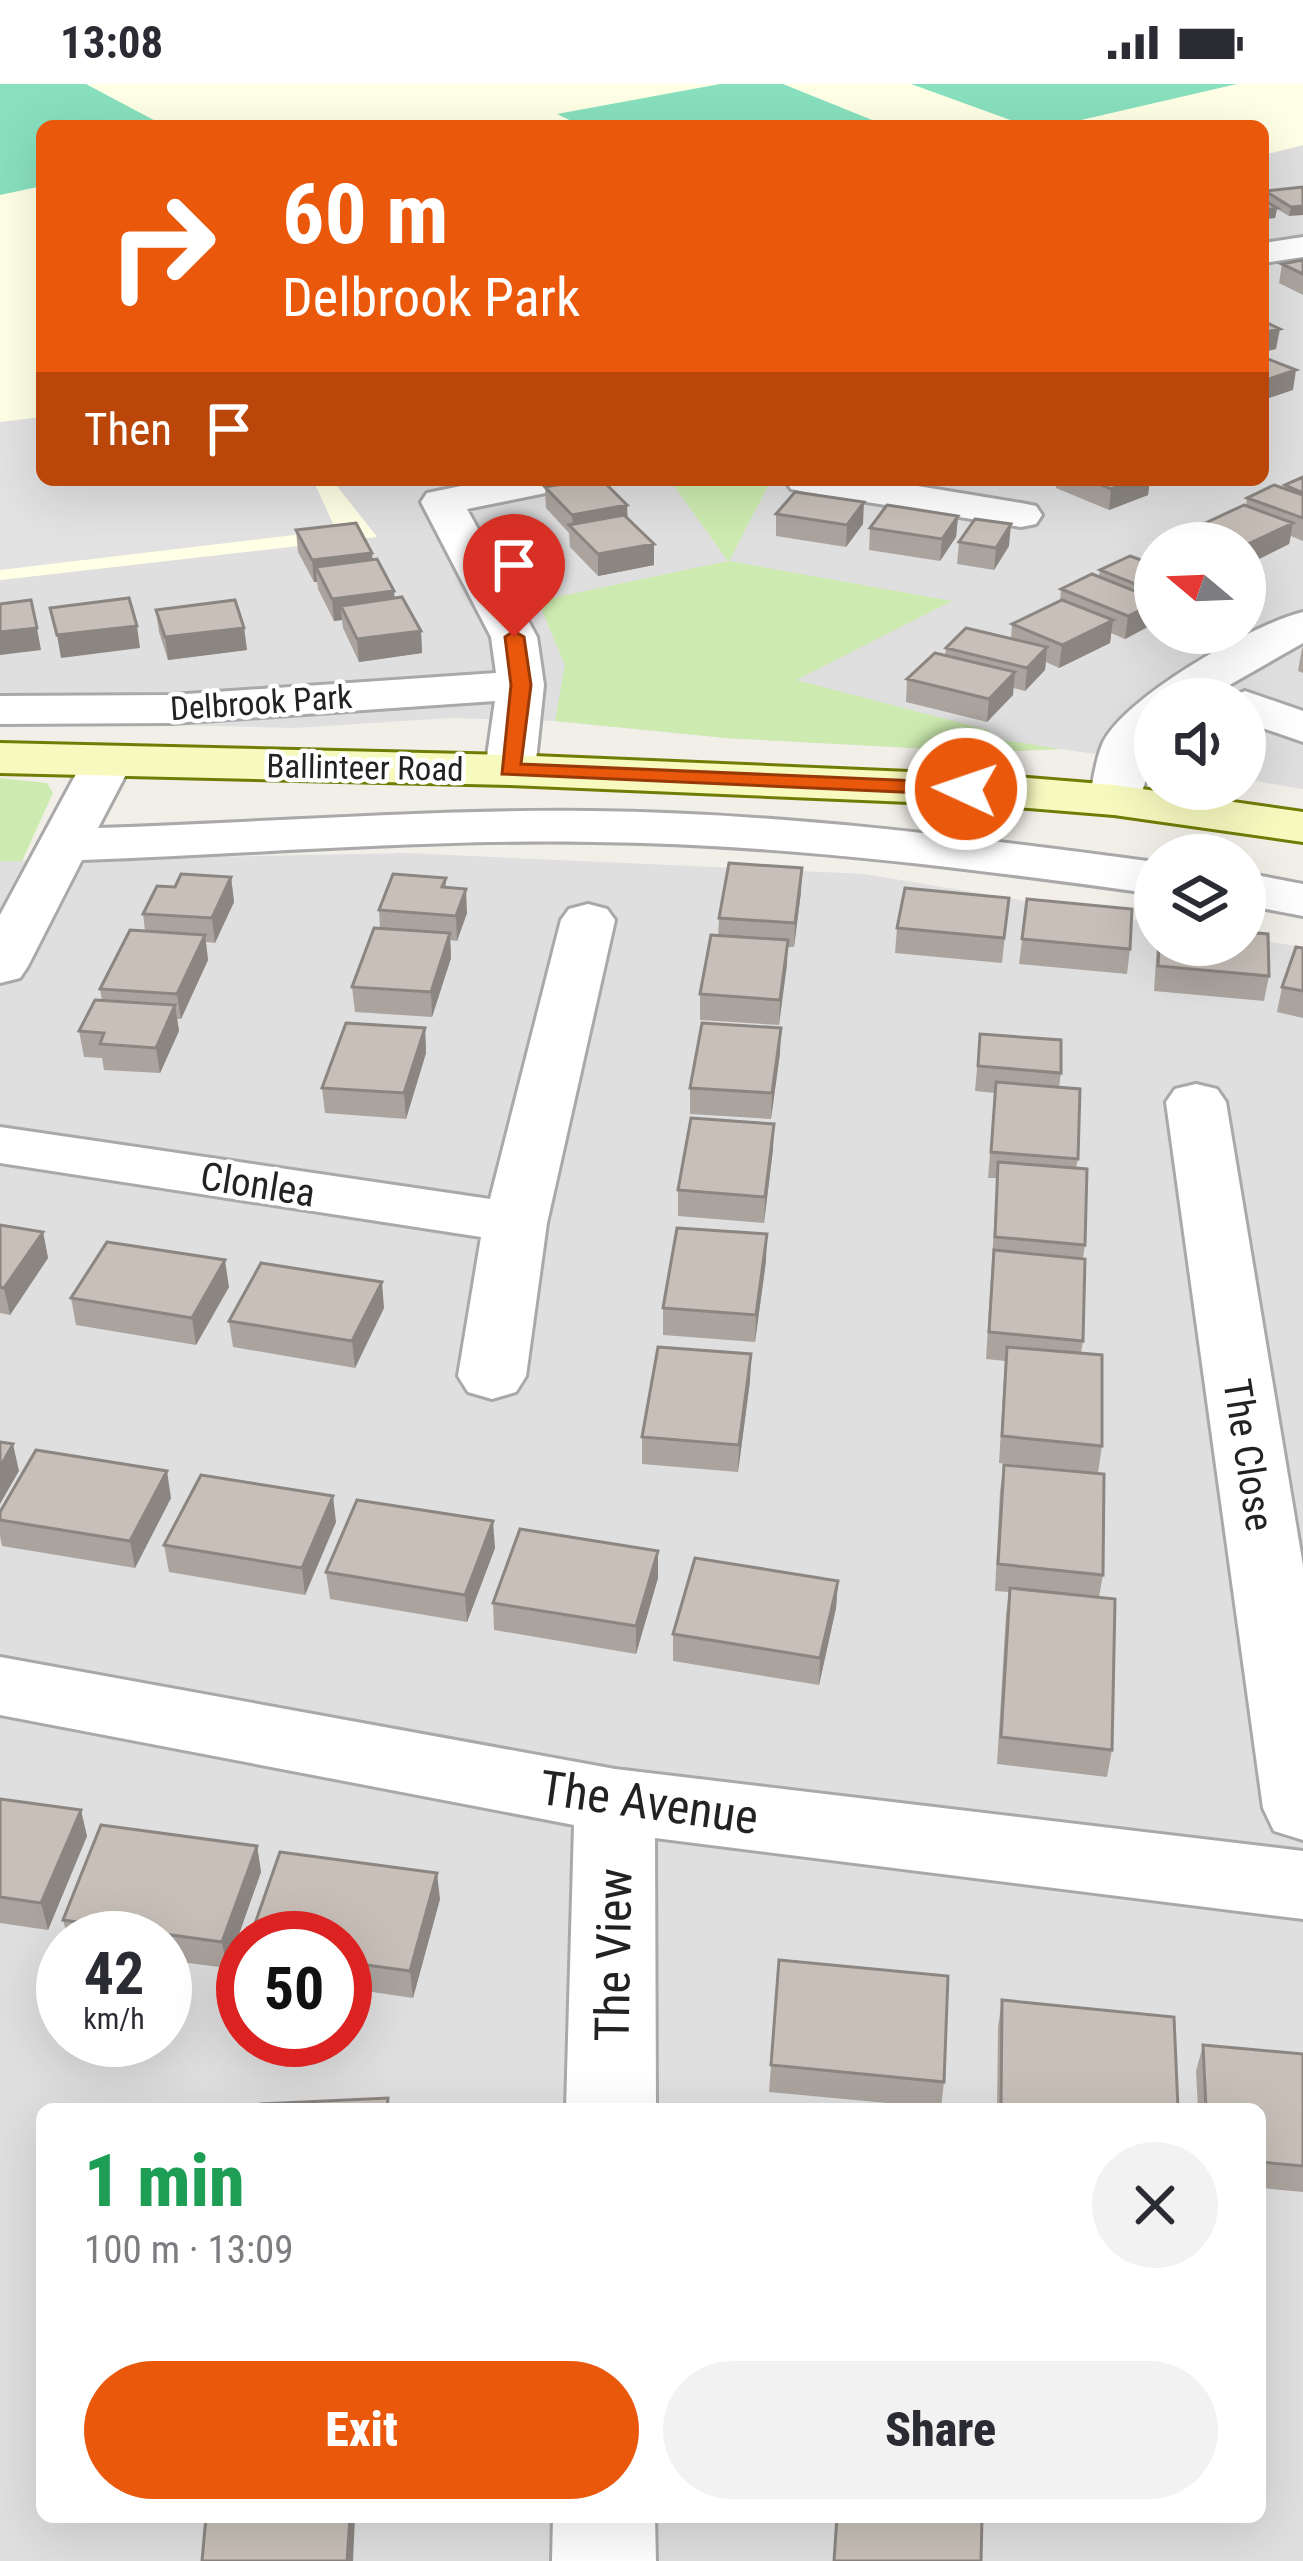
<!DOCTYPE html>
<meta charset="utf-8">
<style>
body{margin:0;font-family:"Roboto Condensed",sans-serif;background:#f2f2f3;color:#2b2b33;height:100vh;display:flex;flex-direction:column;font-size:45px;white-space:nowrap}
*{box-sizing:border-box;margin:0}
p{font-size:39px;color:#7c7c81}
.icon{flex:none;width:66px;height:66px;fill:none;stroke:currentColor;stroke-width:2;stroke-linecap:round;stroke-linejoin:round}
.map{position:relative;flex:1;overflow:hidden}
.sheet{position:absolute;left:36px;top:2019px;width:1230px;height:420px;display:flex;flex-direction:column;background:#fff;border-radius:18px;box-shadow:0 12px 48px #0002}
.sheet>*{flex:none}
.banner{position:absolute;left:36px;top:36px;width:1233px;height:366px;border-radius:18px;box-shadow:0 12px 48px #0002;background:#ea580c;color:#fff;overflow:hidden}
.needle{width:78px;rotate:289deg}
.controls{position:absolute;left:1134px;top:438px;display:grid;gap:24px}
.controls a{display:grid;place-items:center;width:132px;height:132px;border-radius:50%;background:#fff;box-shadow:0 12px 48px #0002;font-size:60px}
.speed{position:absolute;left:36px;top:1827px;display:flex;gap:24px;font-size:60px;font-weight:700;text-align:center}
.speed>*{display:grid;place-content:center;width:156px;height:156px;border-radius:50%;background:#fff;box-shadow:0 12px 48px #0002;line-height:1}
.speed small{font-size:30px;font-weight:400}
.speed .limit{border:18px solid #d22;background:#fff;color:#111}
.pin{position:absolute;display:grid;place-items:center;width:102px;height:102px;color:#fff;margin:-123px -51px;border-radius:50% 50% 50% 0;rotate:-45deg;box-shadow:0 0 12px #0007}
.pin .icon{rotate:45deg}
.me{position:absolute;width:132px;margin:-66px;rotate:273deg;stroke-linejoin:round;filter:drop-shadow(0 0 9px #0008)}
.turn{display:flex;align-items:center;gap:42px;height:252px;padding:0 48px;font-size:54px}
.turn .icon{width:156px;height:156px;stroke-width:2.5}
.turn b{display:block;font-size:84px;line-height:102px}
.then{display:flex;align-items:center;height:114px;padding:0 48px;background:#0003;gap:24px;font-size:45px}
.round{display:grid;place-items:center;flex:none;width:126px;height:126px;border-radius:63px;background:#f2f2f3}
.headline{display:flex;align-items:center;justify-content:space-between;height:204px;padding:0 48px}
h1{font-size:72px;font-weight:800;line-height:90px;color:#1e9e55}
.button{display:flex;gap:24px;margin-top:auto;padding:24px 48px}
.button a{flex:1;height:138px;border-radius:72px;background:#ea580c;color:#fff;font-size:48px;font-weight:800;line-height:138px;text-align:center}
.button a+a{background:#f2f2f3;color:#2b2b33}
.status{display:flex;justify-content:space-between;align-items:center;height:84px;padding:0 60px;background:#fff;direction:ltr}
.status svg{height:33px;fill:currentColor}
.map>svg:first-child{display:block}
.residential{fill:#e0dfdf;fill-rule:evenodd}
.education{fill:#ffffe5}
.grass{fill:#cdebb0}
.pitch{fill:#88e0be}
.parking{fill:#e2e2e2}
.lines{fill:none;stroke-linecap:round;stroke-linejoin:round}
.minor-casing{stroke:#a9a9a9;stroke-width:6}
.secondary-casing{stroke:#707d05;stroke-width:6}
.minor{fill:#fff;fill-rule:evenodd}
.secondary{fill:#f7fabf;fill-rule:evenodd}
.wall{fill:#aba49e}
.shaded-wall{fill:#8b8681}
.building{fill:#c7bfb8;stroke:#8b8681;stroke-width:3}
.route{fill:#ea580c;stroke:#983908;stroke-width:3}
.labels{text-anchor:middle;stroke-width:9;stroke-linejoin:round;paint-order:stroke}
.far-street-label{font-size:33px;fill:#222;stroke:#fff}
.street-label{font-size:39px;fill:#222;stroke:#fff}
.near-street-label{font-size:48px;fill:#222;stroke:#fff}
</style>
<div class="status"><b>13:08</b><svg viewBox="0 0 49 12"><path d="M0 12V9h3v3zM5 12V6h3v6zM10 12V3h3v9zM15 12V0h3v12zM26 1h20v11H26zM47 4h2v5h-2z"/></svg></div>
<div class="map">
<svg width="1303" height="2477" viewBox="0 0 1303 2477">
<rect width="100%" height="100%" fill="#f2efe9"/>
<path class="residential" d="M1303,61V705L1245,695V615H1155V679L1061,665L989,668L726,654L555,637L450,634L295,644L0,637V496L376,453L336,401L396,396H1263V71ZM1155,459H1245V549H1155Z
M407,769L865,790L1155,839V861H1245V854L1303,863V2477H0V777ZM63,1854H165V1956H63ZM243,1854H345V1956H243ZM42,2025H1260V2433H42Z"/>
<path class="education" d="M0,0H1303V61L1263,71V42H42V396H396L337,402L377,453L0,496Z"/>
<path class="grass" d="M670,396L769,400L729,477L952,517L796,596L988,646L996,655L1061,665L989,668L726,654L555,637L565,581L538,517L728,477Z
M0,694L47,699L53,709L22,777H0Z"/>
<path class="pitch" d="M0,0H86L165,42H42V102L0,111Z
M720,0H783L887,42H582L557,30Z
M911,0H1237L1055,42H1027Z"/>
<path class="parking" d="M42,333V396H313L336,446L0,486V338Z"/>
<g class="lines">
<defs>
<path id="minor" d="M1303,153V173L1263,179V159Z
M490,396H571L565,405L467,425L537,553L544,601L535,686L527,696L510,701L493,696L485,686L495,617L172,639L0,640V612L172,611L496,589L491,553L421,418L427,409Z
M785,396H881L1021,419L1036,422L1042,431L1036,440L1021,443L805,408L791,405Z
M1303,528V559L1205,615H1155C1155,650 1152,697 1132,727L1114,731L1096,727L1089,716C1093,698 1095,678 1102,661C1121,615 1253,540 1303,528Z
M1245,607L1303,627V658L1245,638V615H1225Z
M108,662L125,667L133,677L98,744C262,739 427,725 591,727C780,729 968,753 1155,778V810C968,784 781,760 592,758C422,755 252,770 82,776L28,882L20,894L0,899V831L83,677L91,667Z
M1245,789L1303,800V832L1245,821Z
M588,820L607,825L615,836L547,1139L526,1292L516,1308L492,1315L468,1308L458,1292L481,1153L0,1079V1043L490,1115L561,836L569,825Z
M1196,1000L1217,1005L1226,1018L1303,1482V1756L1274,1747L1263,1724L1166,1018L1175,1005Z
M0,1573L615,1685L1303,1767V1835L655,1754L656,2025H566L574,1741L0,1631Z
M553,2433H655L656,2477H552Z"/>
<path id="secondary" d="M0,659L510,671L1004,692L1114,701L1303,728V758L1114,731L1004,722L510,701L0,689Z"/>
</defs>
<use href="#minor" class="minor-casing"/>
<use href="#secondary" class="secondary-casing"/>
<use href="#minor" class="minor"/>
<use href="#secondary" class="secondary"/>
</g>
<path class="wall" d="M1303,103L1289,132L1277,125L1275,134L1263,135L1265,107Z
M1303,176V211L1279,199L1282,180Z
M1303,393V457L1291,452L1289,460L1245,482V459H1168L1198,450L1199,442L1246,422L1247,414L1284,404L1285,401Z
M1057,396H1150L1148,411L1109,426L1056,404Z
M545,403L627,434L654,481L598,492L570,463L569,449L546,424Z
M776,430L863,440L846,463L776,452Z
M958,432L956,453L940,477L869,466L870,444Z
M296,446L373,476L394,514L421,547L422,569L359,578L343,544L342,536L334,537L318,505L317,498H314L298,468Z
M959,458L1009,462L994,486L957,480Z
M1155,465V539L1125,555L1111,549L1110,559L1059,584L1046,578L1045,586L1025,607L1013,604V611L987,638L906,618L907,595L945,571L946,564L1011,554L1012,540L1060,517L1061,505L1099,493L1100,486L1144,477L1145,470Z
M156,526L244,544L247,566L168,576L159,548Z
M1302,564H1303V589L1298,587Z
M231,793L234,818L215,859L206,858L208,876L181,935H177L179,947L160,989L104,986L102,974L84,973L79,947L102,917L100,905L145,847L143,830L175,803Z
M446,794V803L467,829L457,857L450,856L451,874L432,933L355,928L352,903L380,845L379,826Z
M801,808L794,863H788L779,941L700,936V910L718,852L719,834Z
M1009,814L1002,879L895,869L897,844Z
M1027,815L1130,865L1127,890L1019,880Z
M1157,861H1245L1269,892L1264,917L1154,907Z
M1303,864V934L1277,928L1282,903Z
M425,944L426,969L406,1035L325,1029L322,1004Z
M980,950L1061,989L1059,1003L1078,1075L1076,1084L1085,1161L1083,1174V1257L1081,1269L1102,1362L1098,1389L999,1379L1005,1277L986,1275L997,1094H988L995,1009L975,1007Z
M780,969L771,1035L690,1030V1004Z
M773,1065L764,1139L678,1132V1106Z
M0,1141L43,1148L48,1174L10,1231L0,1229Z
M766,1177L755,1258L663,1251V1224Z
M229,1203L196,1261L76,1241L71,1214Z
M384,1224L355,1284L233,1263L229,1237Z
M751,1270L750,1297L738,1388L642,1380V1353Z
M1004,1381L1103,1491L1099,1513L1112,1666L1107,1693L997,1680L1006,1531L1009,1508L995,1507L1000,1407Z
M171,1414L135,1484L2,1462L0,1452V1428Z
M336,1438L305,1511L169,1488L164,1461Z
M495,1464L467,1538L330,1515L326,1488Z
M658,1467V1494L636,1570L494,1546L493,1519Z
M838,1497L836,1524L819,1601L673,1577V1550Z
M0,1715L87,1752L48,1846L0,1839Z
M257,1762L261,1788L227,1884L165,1876V1854H68L63,1836Z
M440,1815L413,1914L345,1904V1854Z
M779,1876L944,1998L941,2024L769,2008Z
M1002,1916L1178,2025H997L998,1943Z
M1203,1961L1303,1970V2108L1260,2104V2025H1198L1196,1987Z"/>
<path class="shaded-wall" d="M1303,122V131L1289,132L1291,123Z
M1277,124L1275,134L1263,135V126Z
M1280,245L1276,265L1263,268V249Z
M1296,286L1293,306L1263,316V297Z
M1135,396H1150L1148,411L1109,426L1111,405Z
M864,418L863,440L846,463L847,441Z
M627,421L628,442L573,445L572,431Z
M958,432L956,453L940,477L942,455Z
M1293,439L1289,460L1245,482L1248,460Z
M1011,440L1009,462L994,486L996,464Z
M654,460V481L598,492V470Z
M372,469L374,490L316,483L317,498H314L312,476Z
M394,507L396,529L341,522L342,536L334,537L332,515Z
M1155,519V539L1125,555L1128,532Z
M1113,536L1110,559L1059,584L1062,561Z
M137,542L140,564L61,574L57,551Z
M37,544L41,566L0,571V548Z
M244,544L247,566L168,576L165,553Z
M421,547L422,569L359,578L357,555Z
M1047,563L1045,586L1025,607L1027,584Z
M1015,588L1013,611L987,638L989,615Z
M802,784L801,808L794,863L795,839Z
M231,793L234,818L215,859L212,834Z
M466,805L467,829L457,857L456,832Z
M450,849L451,874L432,933L431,908Z
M205,851L208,876L181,935L177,910Z
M788,856L787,881L779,941L780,916Z
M175,921L179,947L160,989L156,964Z
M425,944L426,969L406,1035L404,1009Z
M781,944L780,969L771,1035L772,1009Z
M774,1040L773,1065L764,1139L765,1113Z
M43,1148L48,1174L10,1231L4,1204Z
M767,1150L766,1177L755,1258L756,1231Z
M225,1176L229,1203L196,1261L192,1234Z
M382,1198L384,1224L355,1284L352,1257Z
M751,1270L750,1297L738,1388L739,1361Z
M13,1360L19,1387L0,1420V1383Z
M167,1387L171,1414L135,1484L130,1457Z
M333,1412L336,1438L305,1511L302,1484Z
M493,1437L495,1464L467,1538L465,1511Z
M658,1467V1494L636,1570V1542Z
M838,1497L836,1524L819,1601L820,1574Z
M81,1726L87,1752L48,1846L41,1819Z
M257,1762L261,1788L227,1884L222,1858Z
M437,1789L440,1815L413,1914L410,1887Z
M350,2433H355L353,2477H347Z"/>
<path class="building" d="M1303,103V122L1291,123L1265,107Z
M1263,116L1277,124L1263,126Z
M1303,176V190L1282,180Z
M1263,237L1280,245L1263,249Z
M1263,273L1296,286L1263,297Z
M1303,393V409L1285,401Z
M586,396H602L627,421L572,431L545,403Z
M1089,396H1135L1111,405Z
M1274,401L1303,411V434L1247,414Z
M795,408L864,418L847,441L776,430Z
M887,421L958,432L942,455L870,444Z
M1244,421L1293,439L1248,460L1199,442Z
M624,431L654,460L598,470L569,441Z
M975,435L1011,440L996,464L959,458Z
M356,439L372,469L312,476L296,446Z
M1191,448L1221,459H1168Z
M1130,472L1155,481V508L1100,486Z
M377,475L394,507L332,515L316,483Z
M1092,490L1155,515V519L1128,532L1061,505Z
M402,513L421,547L357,555L341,522Z
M129,514L137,542L57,551L50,524Z
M31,516L37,544L0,548V520Z
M235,516L244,544L165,553L156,526Z
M1062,516L1113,536L1062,561L1012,540Z
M966,544L1047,563L1027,584L946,564Z
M935,569L1015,588L989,615L907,595Z
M729,779L802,784L795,839L719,834Z
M181,790L231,793L212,834L143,830L157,802L175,803Z
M393,790L446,794L442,803L466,805L456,832L379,826Z
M905,804L1009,814L1004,854L897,844Z
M1027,815L1132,825L1130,865L1022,855Z
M374,844L450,849L431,908L352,903Z
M130,846L205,851L177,910L100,905Z
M1245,848L1268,850L1269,892L1158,882L1159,861H1245Z
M711,851L788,856L780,916L700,910Z
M1296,863L1303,864V907L1282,903Z
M95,916L175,921L156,964L100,960L104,949L79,947Z
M346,939L425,944L404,1009L322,1004Z
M702,939L781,944L772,1009L690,1004Z
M980,950L1061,956V989L978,982Z
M996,998L1080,1005L1078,1075L991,1068Z
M691,1034L774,1040L765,1113L678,1106Z
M998,1078L1087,1085L1085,1161L995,1153Z
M0,1141L43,1148L4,1204L0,1203Z
M677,1144L767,1150L756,1231L663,1224Z
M107,1158L225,1176L192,1234L71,1214Z
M994,1166L1085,1175L1083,1257L989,1248Z
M261,1179L382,1198L352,1257L229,1237Z
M658,1263L751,1270L739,1361L642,1353Z
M1007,1263L1102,1271V1362L1002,1352Z
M0,1358L13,1360L0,1383Z
M36,1366L167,1387L130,1457L0,1436V1428Z
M1004,1381L1104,1390L1103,1491L998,1480Z
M201,1391L333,1412L302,1484L164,1461Z
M357,1416L493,1437L465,1511L326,1488Z
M520,1445L658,1467L636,1542L493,1519Z
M695,1474L838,1497L820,1574L673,1550Z
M1010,1504L1115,1515L1112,1666L1001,1653Z
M0,1715L81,1726L41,1819L0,1813Z
M101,1741L257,1762L222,1858L63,1836Z
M280,1768L437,1789L410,1887L345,1878V1854H250Z
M779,1876L948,1892L944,1998L771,1981Z
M1002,1916L1174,1933L1178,2025H1001Z
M1203,1961L1303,1970V2082L1260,2078V2025H1206Z
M388,2014L387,2025H260L261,2020Z
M206,2433H350L347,2477H202Z
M837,2433H982L981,2477H834Z"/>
<path class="route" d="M514,547L524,553L531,601L521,680L966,699L976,705L966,711L502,690L511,601L505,553Z"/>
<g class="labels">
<g class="far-street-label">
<text transform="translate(261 618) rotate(-4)" y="12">Delbrook Park</text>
<text transform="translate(365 683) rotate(1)" y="12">Ballinteer Road</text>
</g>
<g class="street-label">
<text transform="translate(258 1100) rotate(9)" y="14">Clonlea</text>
<text transform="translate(1249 1371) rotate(81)" y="14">The Close</text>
</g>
<g class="near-street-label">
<text transform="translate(649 1718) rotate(8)" y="17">The Avenue</text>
<text transform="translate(613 1871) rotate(-89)" y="17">The View</text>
</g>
</g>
</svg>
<div class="controls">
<a><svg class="needle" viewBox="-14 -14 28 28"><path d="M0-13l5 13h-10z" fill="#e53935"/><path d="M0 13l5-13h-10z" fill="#7c7c81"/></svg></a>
<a><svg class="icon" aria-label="sound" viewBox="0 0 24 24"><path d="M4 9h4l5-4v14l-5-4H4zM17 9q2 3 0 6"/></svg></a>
<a><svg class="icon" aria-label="layers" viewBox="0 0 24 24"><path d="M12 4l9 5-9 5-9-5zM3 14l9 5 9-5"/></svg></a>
</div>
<div class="speed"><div>42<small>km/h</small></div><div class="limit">50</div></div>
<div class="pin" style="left:514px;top:553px;background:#d93025"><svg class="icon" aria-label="arrive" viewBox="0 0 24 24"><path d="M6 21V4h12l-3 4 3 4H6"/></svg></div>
<svg class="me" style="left:966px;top:705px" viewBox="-20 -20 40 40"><circle r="17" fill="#ea580c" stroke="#fff" stroke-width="3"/><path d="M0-11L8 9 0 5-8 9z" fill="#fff"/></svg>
<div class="banner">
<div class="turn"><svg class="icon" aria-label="right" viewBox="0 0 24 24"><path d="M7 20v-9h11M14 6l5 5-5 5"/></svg><div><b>60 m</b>Delbrook Park</div></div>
<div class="then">Then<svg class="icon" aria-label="arrive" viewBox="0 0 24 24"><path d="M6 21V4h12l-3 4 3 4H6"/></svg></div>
</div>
<section class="sheet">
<div class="headline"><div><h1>1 min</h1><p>100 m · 13:09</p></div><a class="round"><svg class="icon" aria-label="close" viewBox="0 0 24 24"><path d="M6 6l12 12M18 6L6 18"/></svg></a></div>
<div class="button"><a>Exit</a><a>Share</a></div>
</section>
</div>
